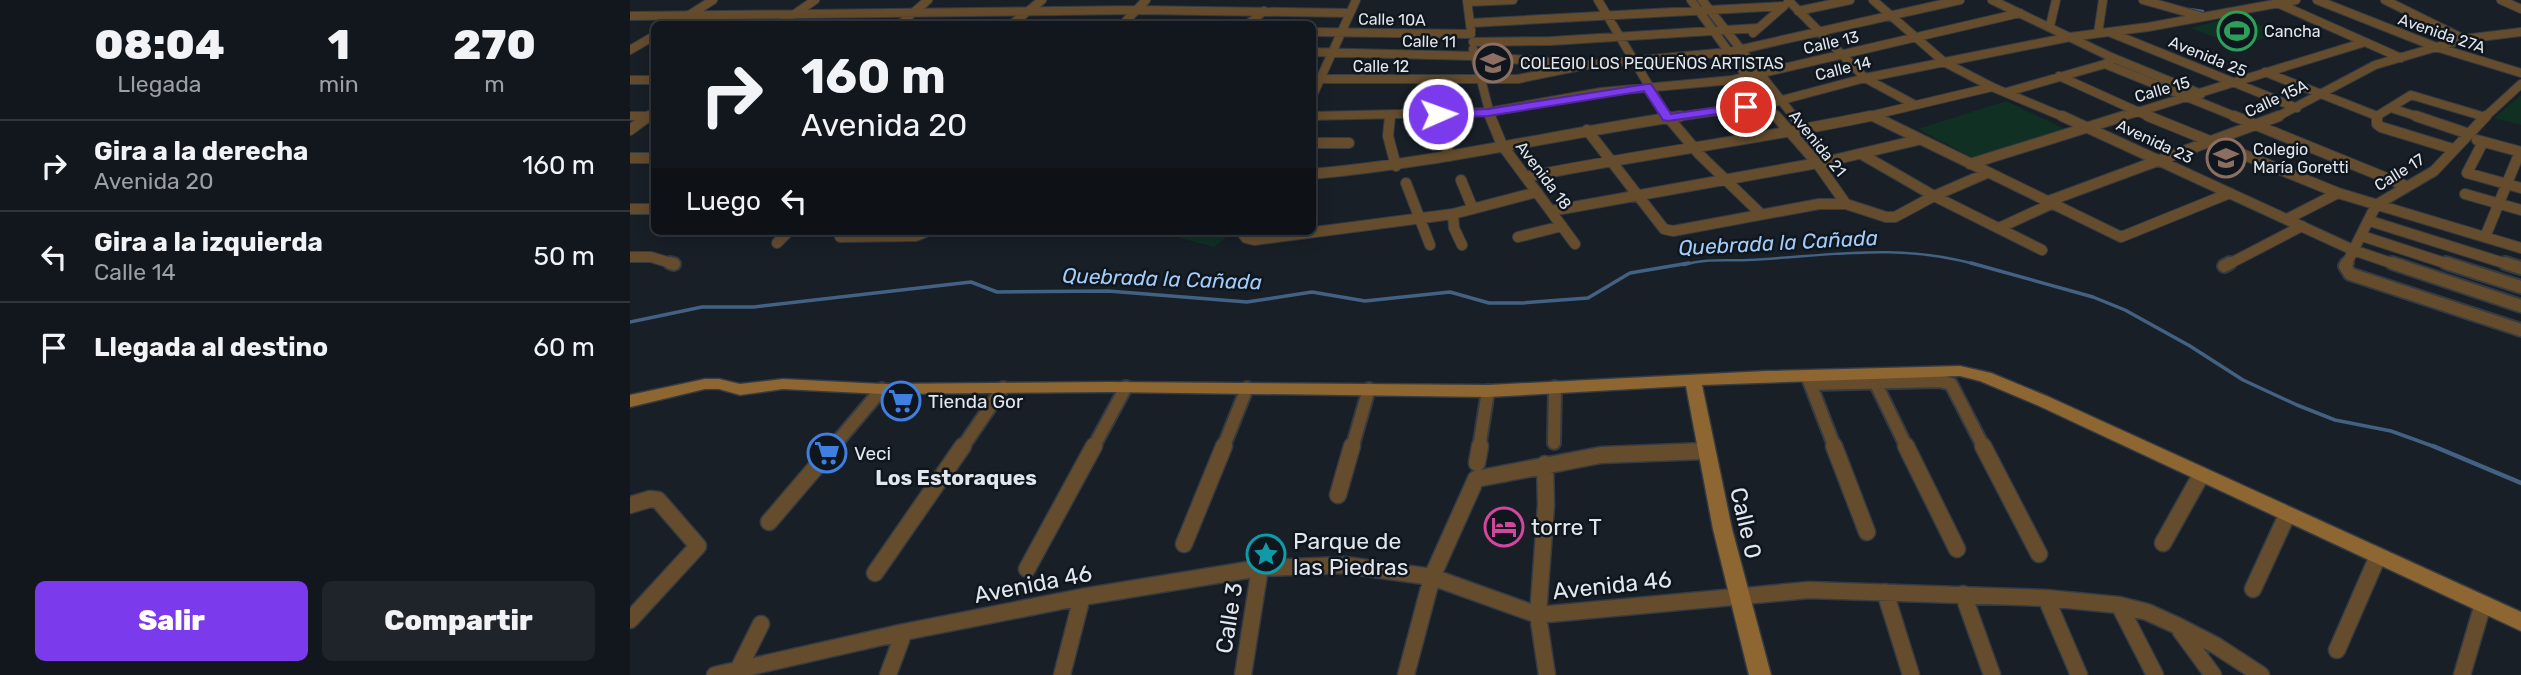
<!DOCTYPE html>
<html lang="es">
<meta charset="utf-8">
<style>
body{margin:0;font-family:Rubik,sans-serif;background:#1f242a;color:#f1f3f6;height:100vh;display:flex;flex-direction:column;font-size:26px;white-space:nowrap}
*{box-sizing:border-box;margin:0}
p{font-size:23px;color:#9c9fa4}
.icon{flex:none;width:38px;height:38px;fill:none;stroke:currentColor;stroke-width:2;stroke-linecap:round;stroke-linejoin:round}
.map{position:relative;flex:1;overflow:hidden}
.panel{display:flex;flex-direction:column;background:#12171d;width:630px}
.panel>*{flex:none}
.top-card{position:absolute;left:21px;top:21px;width:665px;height:214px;border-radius:10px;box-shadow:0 4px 18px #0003,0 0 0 2px #31363b;background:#12171d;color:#f1f3f6;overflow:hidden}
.pin{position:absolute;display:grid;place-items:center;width:60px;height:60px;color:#fff;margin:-30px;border:4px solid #fff;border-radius:50%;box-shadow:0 2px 7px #0007}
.me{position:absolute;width:77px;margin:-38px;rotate:88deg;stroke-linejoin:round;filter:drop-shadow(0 0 5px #0008)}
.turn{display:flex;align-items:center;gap:24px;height:147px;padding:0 35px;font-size:32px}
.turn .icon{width:91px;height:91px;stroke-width:2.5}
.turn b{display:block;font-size:49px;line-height:60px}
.then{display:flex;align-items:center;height:66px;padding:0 35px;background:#0003;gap:14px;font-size:26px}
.eta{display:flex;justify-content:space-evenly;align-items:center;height:119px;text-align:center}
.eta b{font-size:42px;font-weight:800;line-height:49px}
.action{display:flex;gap:14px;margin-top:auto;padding:14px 35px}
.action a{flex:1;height:80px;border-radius:10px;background:#7c3aed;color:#fff;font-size:28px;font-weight:800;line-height:80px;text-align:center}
.action a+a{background:#1f242a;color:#f1f3f6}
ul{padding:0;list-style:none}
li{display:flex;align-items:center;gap:21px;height:91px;padding:0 35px;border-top:2px solid #31363b}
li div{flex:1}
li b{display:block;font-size:26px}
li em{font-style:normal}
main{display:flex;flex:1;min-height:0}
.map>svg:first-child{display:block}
.green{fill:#103023}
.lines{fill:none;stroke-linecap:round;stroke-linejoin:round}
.stream-far2{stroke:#426183;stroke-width:2.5}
.stream-far1{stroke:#426183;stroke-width:3.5}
.stream{stroke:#426183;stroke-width:4.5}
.street-far3-casing{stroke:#343b43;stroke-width:10}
.street-far2-casing{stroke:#343b43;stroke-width:12}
.street-far1-casing{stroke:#343b43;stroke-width:16}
.street-casing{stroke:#343b43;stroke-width:19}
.secondary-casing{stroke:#343b43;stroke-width:3}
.street-far3{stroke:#654c2d;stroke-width:8}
.street-far2{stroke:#654c2d;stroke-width:10}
.street-far1{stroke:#654c2d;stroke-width:12}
.street{stroke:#654c2d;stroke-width:16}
.secondary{fill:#8d6631;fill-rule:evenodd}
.route{fill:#7c3aed;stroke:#51269a;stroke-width:2}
.labels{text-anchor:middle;stroke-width:5;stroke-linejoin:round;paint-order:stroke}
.far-street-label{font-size:16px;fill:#e2e7ed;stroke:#0f161d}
.far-poi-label{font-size:16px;fill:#e2e7ed;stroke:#0f161d;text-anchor:start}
.poi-label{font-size:19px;fill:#e2e7ed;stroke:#0f161d;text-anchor:start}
.water-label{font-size:21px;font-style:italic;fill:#a3ccf9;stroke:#0f161d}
.neighbourhood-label{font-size:21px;font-weight:bold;fill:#e2e7ed;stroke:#0f161d}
.near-street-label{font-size:23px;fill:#e2e7ed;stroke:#0f161d}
.near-poi-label{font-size:23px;fill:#e2e7ed;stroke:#0f161d;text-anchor:start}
</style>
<main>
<section class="panel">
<div class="eta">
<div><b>08:04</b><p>Llegada</p></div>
<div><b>1</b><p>min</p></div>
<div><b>270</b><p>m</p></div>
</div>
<ul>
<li><svg class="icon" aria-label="right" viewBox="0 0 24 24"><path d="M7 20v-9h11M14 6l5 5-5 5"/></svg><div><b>Gira a la derecha</b><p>Avenida 20</p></div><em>160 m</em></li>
<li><svg class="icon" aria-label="left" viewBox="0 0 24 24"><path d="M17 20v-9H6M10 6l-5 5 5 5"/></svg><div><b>Gira a la izquierda</b><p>Calle 14</p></div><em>50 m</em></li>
<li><svg class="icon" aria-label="arrive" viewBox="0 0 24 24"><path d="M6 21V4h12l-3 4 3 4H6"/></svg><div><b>Llegada al destino</b></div><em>60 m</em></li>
</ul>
<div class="action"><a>Salir</a><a>Compartir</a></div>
</section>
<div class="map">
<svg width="1891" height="675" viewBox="0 0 1891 675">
<rect width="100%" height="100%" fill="#181f27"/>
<path class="green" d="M1606,16L1653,33L1608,46L1561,28Z
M1891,95V125L1864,118Z
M1376,101L1435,129L1347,160L1288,129Z
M560,231H585L598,236L584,247L550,238Z"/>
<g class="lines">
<path class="stream-far2" d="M1559,9L1573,11
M1054,265C1075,258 1096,261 1118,260C1200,256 1266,242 1348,265"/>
<path class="stream-far1" d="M1341,263L1463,297L1495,310L1560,346L1613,380L1667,405L1705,420L1761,431L1808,448
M0,322L72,307H124L341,282L367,292L478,291L617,302L682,292L735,301L820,292L859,303H892L958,298L1000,273L1059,263"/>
<path class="stream" d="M1803,446L1891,483"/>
<defs>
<path id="street-far3" d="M837,0L841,31
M968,0L1038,118
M1061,0L1147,118
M1072,0L1165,118
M1158,0L1235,78L1285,105
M1243,0L1314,62L1362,87L1436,118
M1362,0L1483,58L1571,94
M1513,0L1570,16
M1687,0L1806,47L1891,73
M1755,0L1834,39
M1871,0L1891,9
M839,2L883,0
M1647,3L1771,58
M1168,11L1220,0
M0,16L507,10L720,13
M841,23L1153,6
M45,24L83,0
M150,24L185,0
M270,24L298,0
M382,24L412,0
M493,24L516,0
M618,24L634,11
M1420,26L1426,0
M682,32L841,34
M1479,32L1667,108
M1123,33L1154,6
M1468,33L1473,0
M843,42L921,41L1128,28
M843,49L861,118
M0,50L24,36
M682,52L844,56L945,64
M1483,58L1475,64L1609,118
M1635,72L1747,116L1781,95L1855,117
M1429,76L1522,118
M682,79H888L956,65L1099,52L1330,0
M0,80H24
M1377,92L1475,64
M682,97L726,0
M1761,108L1792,118
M0,116H21
M682,116L858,112L971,92L1102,80L1390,13
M1242,116L1246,118
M17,118L24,113
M760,118V115
M1039,118L1137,104L1235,78L1440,37L1518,27L1666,0
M1231,118L1362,87
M1488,118L1732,43
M1645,118L1745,65L1834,39L1891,32
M1854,118L1891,84"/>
<path id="street-far2" d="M760,116L758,136L766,166
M860,116L872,145L945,244
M1037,116L1070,155L1131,214
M1146,116L1187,163L1216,204
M1164,116L1199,161
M1243,116L1491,237L1600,193
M1432,116L1723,250L1767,265
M1518,116L1708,193L1891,248
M1604,116L1776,186
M1747,116V124L1751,127L1823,149
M1786,116L1839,134
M808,128L820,156
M0,130L19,116
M957,130L1034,229L1043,231L1189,204H1216L1256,217H1265L1304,196L1357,173
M1847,140L1891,152
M1853,142L1837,173L1891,188
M682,143H719
M1233,155L1304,196L1412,250
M0,158H24
M1340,164L1494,116
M682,174C806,163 928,134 1051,116
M896,177C1010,154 1126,140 1240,116
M831,180L843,209
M776,183L800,245
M1835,194L1891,210
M1416,202L1649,116
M0,209H24
M921,211L1199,161L1288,140
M823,214L824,228L832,245
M1657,219L1708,193
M1740,221L1880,265
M1369,228L1421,204
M611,231L616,238L624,240L823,214L907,192
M1732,236L1821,265
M210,237L286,236L298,231
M888,237L932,226
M1855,237L1887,159
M147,243L159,231
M0,257H21L44,264
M1597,265L1672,226
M1716,265L1746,205L1804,171L1856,116"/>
<path id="street-far1" d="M40,263L44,264
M1717,263L1715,266L1720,274L1891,330
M1762,263L1891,306
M1816,263L1891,287
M1875,263L1891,268
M1594,266L1600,263
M1178,378L1205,448
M1245,382L1277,448
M1181,384L1310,381L1321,384L1354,448
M924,443L925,387
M202,448L252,389
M332,448L373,388
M463,448L496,387
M593,448L617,388
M722,448L739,389
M849,448L858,391"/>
<path id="street" d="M1204,446L1237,532
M1276,446L1327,549
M1353,446L1409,554
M847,463L850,446
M915,464L916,505L908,615L917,675
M708,495L722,446
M0,505L20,499L28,500L68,546L0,620
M139,522L204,446
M1533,543L1571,475
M554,544L594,446
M397,569L464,446
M245,573L333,446
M1623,589L1657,515
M1255,592L1281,675
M1333,594L1362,675
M1416,598L1449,675
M1489,605L1525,675
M1550,630L1583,675
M1707,650L1748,556
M107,672L131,624
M85,675L274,632L452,597L630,568L715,565L802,577L908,615L1179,590L1416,598L1489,605L1517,612L1548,626L1585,645L1631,675
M258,675L274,632
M432,675L452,597
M613,675L630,568
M776,675L802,577L846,479L971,455L1075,451
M1832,675L1853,604"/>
<path id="secondary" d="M1330,366L1361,373L1419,397L1891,612V631L1407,405L1350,381L1330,376L1072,385L1102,529L1141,675H1119L1083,529L1056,386L858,397L479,392L252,394L153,389L110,395L89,389H75L0,407V395L75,379H89L110,384L153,379L252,384L479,382L858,385L1136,371Z"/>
</defs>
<use href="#street-far3" class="street-far3-casing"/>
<use href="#street-far2" class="street-far2-casing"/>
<use href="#street-far1" class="street-far1-casing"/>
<use href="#street" class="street-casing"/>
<use href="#secondary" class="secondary-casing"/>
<use href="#street-far3" class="street-far3"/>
<use href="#street-far2" class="street-far2"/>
<use href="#street-far1" class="street-far1"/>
<use href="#street" class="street"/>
<use href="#secondary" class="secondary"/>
</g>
<path class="route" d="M1017,84H1021L1041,114L1116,103L1122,107L1116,110L1038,121L1033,120L1014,91L858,116L808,118L802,114L808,111L858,109Z"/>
<defs>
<symbol id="stadium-ring" viewBox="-11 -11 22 22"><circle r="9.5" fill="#0f161d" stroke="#2e9e5b" stroke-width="1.5"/><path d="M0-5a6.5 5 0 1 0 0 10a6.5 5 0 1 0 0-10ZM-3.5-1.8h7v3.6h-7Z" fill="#2e9e5b"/></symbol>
<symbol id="school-ring" viewBox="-11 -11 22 22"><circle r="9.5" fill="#0f161d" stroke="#8d6e63" stroke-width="1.5"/><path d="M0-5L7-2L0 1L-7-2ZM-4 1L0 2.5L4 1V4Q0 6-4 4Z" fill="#8d6e63"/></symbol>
<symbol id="supermarket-ring" viewBox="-11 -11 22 22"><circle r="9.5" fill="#0f161d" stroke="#3f7fe0" stroke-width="1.5"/><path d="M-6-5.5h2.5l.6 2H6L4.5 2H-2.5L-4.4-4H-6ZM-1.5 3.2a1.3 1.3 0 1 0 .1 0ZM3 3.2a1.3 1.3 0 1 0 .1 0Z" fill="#3f7fe0"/></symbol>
<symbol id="hotel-ring" viewBox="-11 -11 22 22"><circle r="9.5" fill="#0f161d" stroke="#d1479c" stroke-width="1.5"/><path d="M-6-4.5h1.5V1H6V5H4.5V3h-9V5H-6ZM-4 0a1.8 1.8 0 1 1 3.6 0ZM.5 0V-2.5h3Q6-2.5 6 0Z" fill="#d1479c"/></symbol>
<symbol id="sight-ring" viewBox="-11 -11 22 22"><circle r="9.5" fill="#0f161d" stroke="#0f9aa8" stroke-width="1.5"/><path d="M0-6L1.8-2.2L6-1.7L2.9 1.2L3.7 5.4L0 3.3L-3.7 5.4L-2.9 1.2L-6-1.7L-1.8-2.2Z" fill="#0f9aa8"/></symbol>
</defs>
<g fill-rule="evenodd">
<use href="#stadium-ring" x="1585" y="9" width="44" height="44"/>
<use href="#school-ring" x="841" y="41" width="44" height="44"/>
<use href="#school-ring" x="1574" y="136" width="44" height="44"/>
<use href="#supermarket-ring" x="249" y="379" width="44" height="44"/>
<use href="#supermarket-ring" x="175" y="431" width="44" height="44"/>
<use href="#hotel-ring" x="852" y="505" width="44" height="44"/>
<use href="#sight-ring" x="614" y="532" width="44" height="44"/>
</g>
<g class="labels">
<g class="far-street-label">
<text transform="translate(762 19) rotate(1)" y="6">Calle 10A</text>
<text transform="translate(1812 33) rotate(19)" y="6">Avenida 27A</text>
<text transform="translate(799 41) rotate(1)" y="6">Calle 11</text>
<text transform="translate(1201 42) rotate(-13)" y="6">Calle 13</text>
<text transform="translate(1578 56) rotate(22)" y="6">Avenida 25</text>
<text x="751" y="72">Calle 12</text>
<text transform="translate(1213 68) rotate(-14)" y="6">Calle 14</text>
<text transform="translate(1532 89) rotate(-16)" y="6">Calle 15</text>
<text transform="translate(1646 98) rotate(-25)" y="6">Calle 15A</text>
<text transform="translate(1525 141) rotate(25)" y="6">Avenida 23</text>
<text transform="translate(1188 143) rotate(51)" y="6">Avenida 21</text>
<text transform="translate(1769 172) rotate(-32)" y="6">Calle 17</text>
<text transform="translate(914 175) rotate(53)" y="6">Avenida 18</text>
</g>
<g class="far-poi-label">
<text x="1634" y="37">Cancha</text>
<text x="890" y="69">COLEGIO LOS PEQUEÑOS ARTISTAS</text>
<text x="1623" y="155">Colegio<tspan x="1623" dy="18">María Goretti</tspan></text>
</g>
<g class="poi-label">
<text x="298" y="408">Tienda Gor</text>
<text x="224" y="460">Veci</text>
</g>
<g class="water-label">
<text transform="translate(1148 243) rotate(-3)" y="7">Quebrada la Cañada</text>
<text transform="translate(532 279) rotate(2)" y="7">Quebrada la Cañada</text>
</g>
<g class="neighbourhood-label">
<text x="326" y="485">Los Estoraques</text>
</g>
<g class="near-street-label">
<text transform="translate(1116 523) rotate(77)" y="8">Calle 0</text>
<text transform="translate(403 584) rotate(-11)" y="8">Avenida 46</text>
<text transform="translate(982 585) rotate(-6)" y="8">Avenida 46</text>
<text transform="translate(599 618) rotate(-81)" y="8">Calle 3</text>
</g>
<g class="near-poi-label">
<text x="901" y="535">torre T</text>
<text x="663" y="549">Parque de<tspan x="663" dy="26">las Piedras</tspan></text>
</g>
</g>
</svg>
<div class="pin" style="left:1116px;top:107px;background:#d93025"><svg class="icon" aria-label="arrive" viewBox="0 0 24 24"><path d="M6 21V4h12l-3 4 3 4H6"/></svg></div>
<svg class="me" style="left:808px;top:114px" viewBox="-20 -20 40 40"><circle r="17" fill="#7c3aed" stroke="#fff" stroke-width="3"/><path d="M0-11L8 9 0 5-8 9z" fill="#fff"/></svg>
<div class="top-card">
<div class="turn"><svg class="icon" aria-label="right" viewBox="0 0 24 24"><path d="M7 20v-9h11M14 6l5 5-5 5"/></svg><div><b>160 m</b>Avenida 20</div></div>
<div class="then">Luego<svg class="icon" aria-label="left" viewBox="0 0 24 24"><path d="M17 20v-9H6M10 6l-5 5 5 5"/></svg></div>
</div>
</div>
</main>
